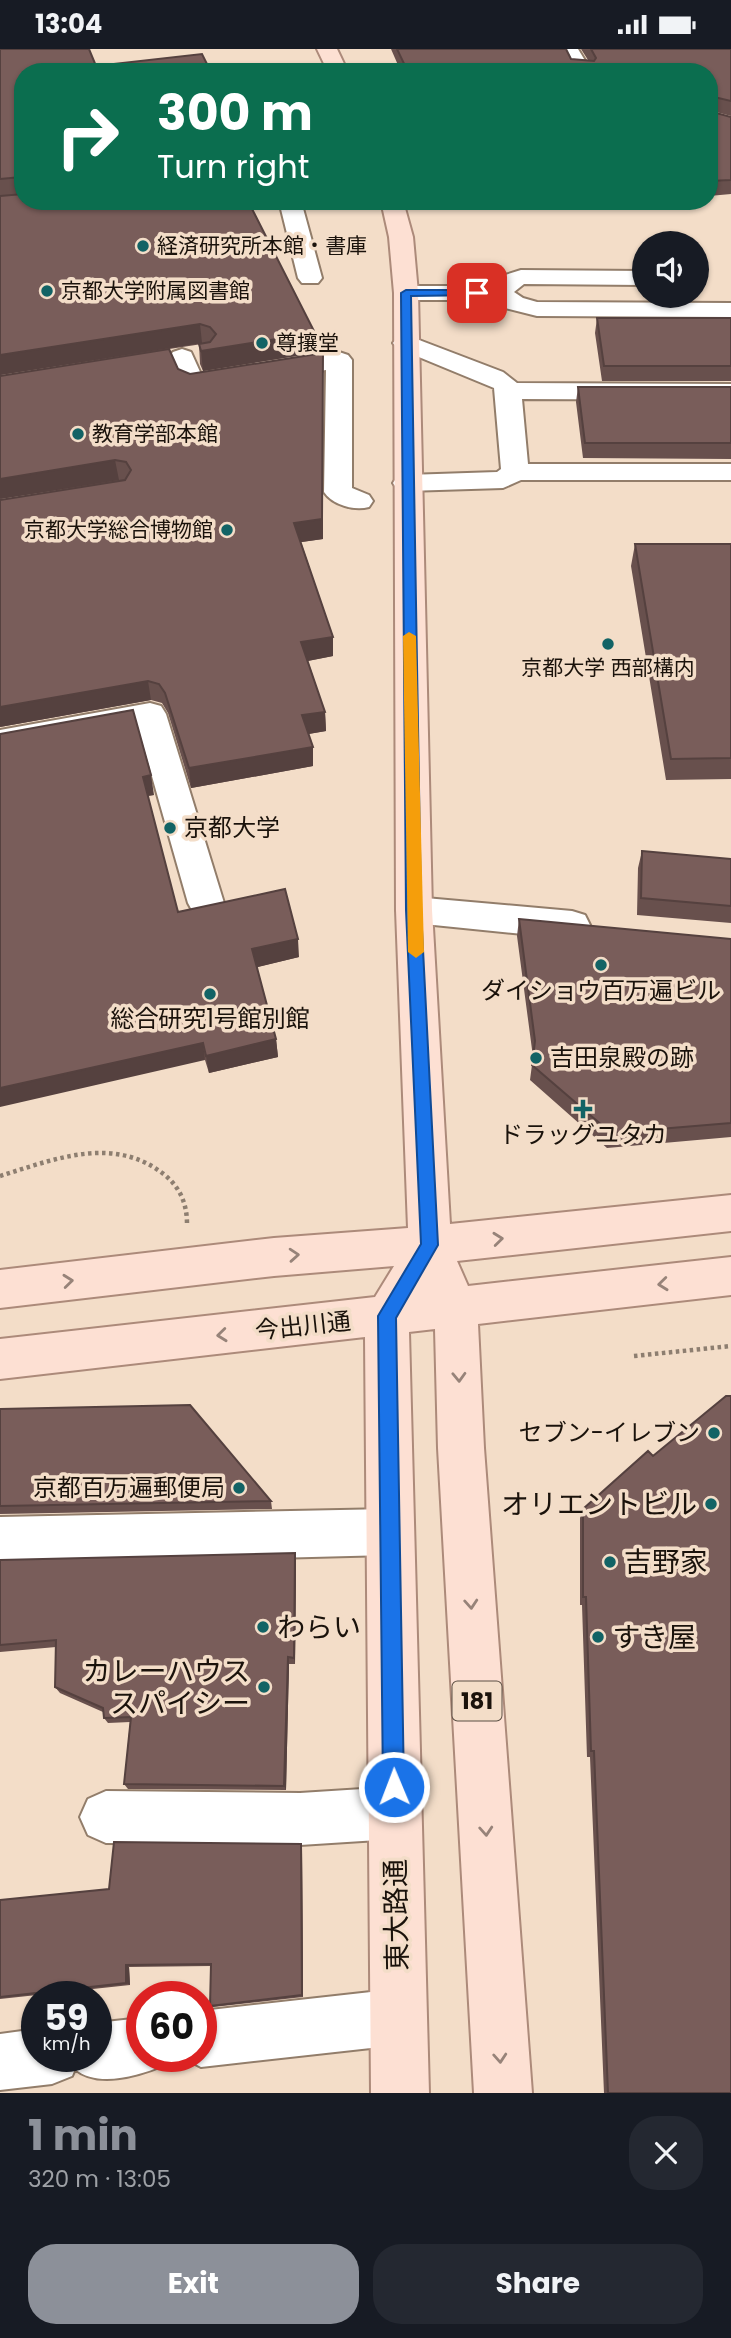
<!DOCTYPE html>
<meta charset="utf-8">
<style>
body{margin:0;font-family:Poppins,"Noto Sans JP",sans-serif;background:#242831;color:#f1f3f6;height:100vh;display:flex;flex-direction:column;font-size:26px;white-space:nowrap}
*{box-sizing:border-box;margin:0}
p{font-size:23px;color:#9ea1a6}
.icon{flex:none;width:38px;height:38px;fill:none;stroke:currentColor;stroke-width:2;stroke-linecap:round;stroke-linejoin:round}
.map{position:relative;height:2044px;overflow:hidden}
.details{display:flex;flex-direction:column;background:#171b24;flex:1}
.details>*{flex:none}
.guide{position:absolute;left:14px;top:14px;width:704px;height:147px;border-radius:28px;box-shadow:0 2px 5px #0004;background:#0b6e4f;color:#fff;overflow:hidden}
.tools{position:absolute;left:632px;top:182px;display:grid;gap:14px}
.tools a{display:grid;place-items:center;width:77px;height:77px;border-radius:50%;background:#171b24;box-shadow:0 2px 5px #0004;font-size:35px}
.speed{position:absolute;left:21px;top:1932px;display:flex;gap:14px;font-size:35px;font-weight:700;text-align:center}
.speed>*{display:grid;place-content:center;width:91px;height:91px;border-radius:50%;background:#171b24;box-shadow:0 2px 5px #0004;line-height:1}
.speed small{font-size:18px;font-weight:400}
.speed .limit{border:10px solid #d22;background:#fff;color:#111}
.pin{position:absolute;display:grid;place-items:center;width:60px;height:60px;color:#fff;margin:-30px;border-radius:14px;box-shadow:0 4px 10px #0006}
.me{position:absolute;width:77px;margin:-38px;rotate:359deg;stroke-linejoin:round;filter:drop-shadow(0 0 5px #0008)}
.turn{display:flex;align-items:center;gap:24px;height:147px;padding:0 28px;font-size:32px}
.turn .icon{width:91px;height:91px;stroke-width:2.5}
.turn b{display:block;font-size:49px;line-height:60px}
.round{display:grid;place-items:center;flex:none;width:74px;height:74px;border-radius:28px;background:#242831}
.headline{display:flex;align-items:center;justify-content:space-between;height:119px;padding:0 28px}
h1{font-size:42px;font-weight:700;line-height:52px;color:#8c9099}
.primary-button{display:flex;gap:14px;margin-top:auto;padding:14px 28px}
.primary-button a{flex:1;height:80px;border-radius:28px;background:#8c9099;color:#fff;font-size:28px;font-weight:700;line-height:80px;text-align:center}
.primary-button a+a{background:#242831;color:#f1f3f6}
.status{display:flex;justify-content:space-between;align-items:center;height:49px;padding:0 35px;background:#171b24;direction:ltr}
.status svg{height:19px;fill:currentColor}
.map>svg:first-child{display:block}
.lines{fill:none;stroke-linecap:round;stroke-linejoin:round}
.minor-casing{stroke:#927d6a;stroke-width:4}
.major-casing{stroke:#ac8a7a;stroke-width:4}
.path{stroke:#8d7e70;stroke-width:4.5;stroke-dasharray:3.5 3.5;stroke-linecap:butt}
.minor{fill:#fff;fill-rule:evenodd}
.major{fill:#fde0d3;fill-rule:evenodd}
.wall{fill:#68504d}
.shaded-wall{fill:#55413f}
.building{fill:#795d5a;stroke:#55413f;stroke-width:2}
.oneway{stroke:#978379}
.route{fill:#1a73e8;stroke:#114b97;stroke-width:2}
.slow{fill:#f59e0b}
.poi-dot{fill:#126365;stroke:#f3ddc8;stroke-width:2.5}
.labels{text-anchor:middle;stroke-width:7;stroke-linejoin:round;paint-order:stroke}
.far-poi-label{font-size:21px;fill:#1a120b;stroke:#f3ddc8;text-anchor:start}
.shield{fill:#f3ddc8;stroke:#5b4f44;stroke-width:2}
.shield-label{font-size:23px;font-weight:bold;fill:#1a120b}
.poi-label{font-size:24px;fill:#1a120b;stroke:#f3ddc8}
.street-label{font-size:24px;fill:#1a120b;stroke:#f3ddc8}
.near-poi-label{font-size:28px;fill:#1a120b;stroke:#f3ddc8;text-anchor:start}
.near-street-label{font-size:28px;fill:#1a120b;stroke:#f3ddc8}
</style>
<div class="status"><b>13:04</b><svg viewBox="0 0 49 12"><path d="M0 12V9h3v3zM5 12V6h3v6zM10 12V3h3v9zM15 12V0h3v12zM26 1h20v11H26zM47 4h2v5h-2z"/></svg></div>
<div class="map">
<svg width="731" height="2044" viewBox="0 0 731 2044">
<rect width="100%" height="100%" fill="#f3ddc8"/>
<g class="lines">
<defs>
<path id="minor" d="M558,0H578L592,23H572Z
M279,152H301L322,229L318,234H302L298,229Z
M521,221L644,222V236L524,235L514,243L523,249L537,253L731,254V268L537,267L505,259L494,251H406L397,249L394,244L397,239L406,237H493L502,227Z
M406,286L503,323L517,334L731,335V351L522,350L528,415H731V431H521L503,439L407,442L397,440L393,434L397,428L407,426L497,423L501,420L494,339L397,299L393,294L397,289Z
M182,300L191,303L201,325L339,303L348,306L352,311V439L369,446L373,452L369,458C354,462 333,456 324,443L326,321L192,342L183,339L169,308L173,303Z
M150,654L161,657L166,665L224,854L219,863L206,867L193,863L188,854L138,678L0,703V681Z
M414,848L572,862L585,866L590,876L585,886L572,890L414,874L401,870L396,861L401,852Z
M389,1460L406,1466L412,1483L406,1500L389,1506L0,1516V1468Z
M394,1738L412,1746L420,1764L412,1782L394,1790L300,1796L106,1794L88,1786L80,1768L88,1750L106,1742L300,1744Z
M398,1940L418,1948L426,1968L418,1988L398,1996L201,2018L180,2007H201V1962Z
M142,1969V2007H166L162,2017C138,2027 97,2039 75,2020L72,2027L52,2035L0,2041V1985L37,1980V2007H96V1974Z"/>
<path id="major" d="M317,0H337L348,23H328Z
M381,152H403L413,188L418,244L432,861L450,1175L731,1146V1182L457,1212L468,1237L731,1208V1246L478,1275L484,1399L532,2044H474L438,1399L435,1280L409,1283L429,2044H371L365,1288L0,1330V1290L375,1248L394,1217L274,1227L0,1259V1221L274,1189L408,1179L396,861L394,244L389,188Z"/>
</defs>
<use href="#minor" class="minor-casing"/>
<use href="#major" class="major-casing"/>
<path class="path" d="M0,1127C55,1110 115,1085 166,1127C181,1140 187,1156 187,1175
M634,1307L731,1297"/>
<use href="#minor" class="minor"/>
<use href="#major" class="major"/>
</g>
<path class="wall" d="M0,0L96,17L211,23H23V152L315,284V304L203,322L200,315L199,295H202L0,326Z
M391,0H566L571,10L588,11L581,0H731V67L709,61V62L731,68V145L709,147V23H401Z
M597,269H731V332H602L595,284Z
M178,320L190,325L323,324V490L301,493L333,588V607L308,612L325,663L326,682L308,685L313,717L191,739L168,664L162,654L151,651L0,678L119,432L0,450Z
M578,338H731V410L583,409L576,353Z
M635,495H731V730L666,731L631,517Z
M0,685L154,746L148,747L178,863L299,908L257,918L276,990L278,1008L209,1024L205,1011Z
M642,802L731,810V874L637,866L638,819Z
M519,870L731,890V1088L607,1099L530,1031L533,1008L517,887Z
M0,1360L271,1452L272,1460L0,1465Z
M653,1407L731,2044H604L590,1708H587L582,1556H580V1469L583,1460Z
M295,1504L296,1511L295,1615H289L286,1741L128,1740L124,1735L130,1673L108,1674L104,1669L103,1663L60,1644L55,1638L56,1598L0,1603V1511Z
M301,1795L302,1799L303,1948L213,1958L210,1957L211,1917L129,1918L130,1936L0,1950V1851L109,1840Z"/>
<path class="shaded-wall" d="M200,275L202,294L0,326V306Z
M315,284V304L203,322L201,302Z
M323,304V490L295,494L294,474Z
M115,411L119,431L0,450V430Z
M333,588V607L302,613L301,593Z
M148,632L151,651L0,678V658Z
M325,663L326,682L303,686L302,666Z
M313,698V717L191,739L189,719Z
M151,726L154,746L146,747L143,728Z
M298,890L299,908L254,919L252,900Z
M276,990L278,1008L209,1024L206,1007Z
M203,994L205,1011L0,1058V1039Z
M295,1504L296,1511L295,1615L294,1609Z
M288,1608L289,1615L286,1741L284,1737Z
M301,1795L302,1799L303,1948L302,1946Z
M126,1916L129,1918L130,1936L126,1934Z"/>
<path class="building" d="M0,0H89L96,17L202,5L211,23H23V130L21,128L0,130Z
M397,0H566L571,10L594,12L596,9L591,0H731V52L710,47L709,62L731,68V131L709,132V23H408Z
M23,145V152H248L315,284L201,302L199,295L210,293L216,285L210,278L200,275L0,306V147Z
M597,269H731V317H604Z
M169,300L178,320L190,325L323,304L322,470L294,474L333,588L301,593L325,663L302,666L313,698L189,719L165,644L159,635L148,632L0,658V451L125,431L131,421L126,413L115,411L0,430V327Z
M578,338H731V394H585Z
M635,495H731V709L671,710Z
M133,661L151,726L143,728L178,863L285,840L298,890L252,900L276,990L206,1007L203,994L0,1039V685Z
M642,802L731,810V857L641,849Z
M519,870L731,890V1074L611,1084L532,1016L535,992Z
M726,1347H731V2044H608L594,1702H591L586,1548H583V1460L648,1402L653,1407Z
M190,1356L271,1452L0,1457V1360Z
M295,1504L294,1609L288,1608L284,1737L124,1735L131,1668L104,1669L103,1659L55,1638L56,1591L0,1596V1511Z
M114,1793L301,1795L302,1946L210,1957L211,1915L126,1916V1934L0,1948V1851L109,1840Z"/>
<defs><path id="oneway-chevron" d="M-2-3.5L2.5 0L-2 3.5" fill="none" stroke-width="1.6" stroke-linecap="round" stroke-linejoin="round" transform="scale(1.75)"/></defs>
<g class="oneway">
<use href="#oneway-chevron" transform="translate(498 1190) rotate(-6)"/>
<use href="#oneway-chevron" transform="translate(294 1206) rotate(-4)"/>
<use href="#oneway-chevron" transform="translate(68 1232) rotate(-6)"/>
<use href="#oneway-chevron" transform="translate(663 1235) rotate(174)"/>
<use href="#oneway-chevron" transform="translate(222 1286) rotate(174)"/>
<use href="#oneway-chevron" transform="translate(459 1328) rotate(88)"/>
<use href="#oneway-chevron" transform="translate(471 1555) rotate(86)"/>
<use href="#oneway-chevron" transform="translate(486 1782) rotate(86)"/>
<use href="#oneway-chevron" transform="translate(500 2009) rotate(86)"/>
</g>
<path class="route" d="M477,241L482,244L481,246L411,247L421,861L438,1196L396,1269L404,1738L401,1746L394,1749L386,1746L383,1738L378,1267L421,1195L406,861L401,244L406,241Z"/>
<path class="slow" d="M409,583L416,587L424,903L416,909L408,903L403,587Z"/>
<g class="poi-dot">
<circle cx="143" cy="197" r="7"/>
<circle cx="47" cy="242" r="7"/>
<circle cx="262" cy="294" r="7"/>
<circle cx="78" cy="385" r="7"/>
<circle cx="227" cy="481" r="7"/>
<circle cx="608" cy="595" r="7"/>
<circle cx="170" cy="779" r="7"/>
<circle cx="601" cy="916" r="7"/>
<circle cx="210" cy="945" r="7"/>
<circle cx="536" cy="1009" r="7"/>
<path d="M579.5 1049.5h7v7h7v7h-7v7h-7v-7h-7v-7h7z"/>
<circle cx="714" cy="1384" r="7"/>
<circle cx="239" cy="1439" r="7"/>
<circle cx="711" cy="1455" r="7"/>
<circle cx="610" cy="1513" r="7"/>
<circle cx="263" cy="1578" r="7"/>
<circle cx="598" cy="1588" r="7"/>
<circle cx="264" cy="1638" r="7"/>
</g>
<g class="labels">
<g class="far-poi-label">
<text x="157" y="204">経済研究所本館・書庫</text>
<text x="61" y="249">京都大学附属図書館</text>
<text x="276" y="301">尊攘堂</text>
<text x="92" y="392">教育学部本館</text>
<text x="213" y="488" text-anchor="end">京都大学総合博物館</text>
<text x="608" y="626" text-anchor="middle">京都大学 西部構内</text>
</g>
<rect class="shield" x="452.5" y="1632.5" width="49" height="39" rx="5"/>
<g class="shield-label">
<text x="477" y="1660">181</text>
</g>
<g class="poi-label">
<text x="184" y="787" text-anchor="start">京都大学</text>
<text x="601" y="950">ダイショウ百万遍ビル</text>
<text x="210" y="978">総合研究1号館別館</text>
<text x="550" y="1017" text-anchor="start">吉田泉殿の跡</text>
<text x="583" y="1094">ドラッグユタカ</text>
<text x="700" y="1392" text-anchor="end">セブン-イレブン</text>
<text x="225" y="1447" text-anchor="end">京都百万遍郵便局</text>
</g>
<g class="street-label">
<text transform="translate(303 1277) rotate(-6)" y="8">今出川通</text>
</g>
<g class="near-poi-label">
<text x="697" y="1465" text-anchor="end">オリエントビル</text>
<text x="624" y="1523">吉野家</text>
<text x="277" y="1588">わらい</text>
<text x="612" y="1598">すき屋</text>
<text x="250" y="1632" text-anchor="end">カレーハウス<tspan x="250" dy="32">スパイシー</tspan></text>
</g>
<g class="near-street-label">
<text transform="translate(396 1866) rotate(-91)" y="10">東大路通</text>
</g>
</g>
</svg>
<div class="tools">
<a><svg class="icon" aria-label="sound" viewBox="0 0 24 24"><path d="M4 9h4l5-4v14l-5-4H4zM17 9q2 3 0 6"/></svg></a>
</div>
<div class="speed"><div>59<small>km/h</small></div><div class="limit">60</div></div>
<div class="pin" style="left:477px;top:244px;background:#d93025"><svg class="icon" aria-label="arrive" viewBox="0 0 24 24"><path d="M6 21V4h12l-3 4 3 4H6"/></svg></div>
<svg class="me" style="left:394px;top:1738px" viewBox="-20 -20 40 40"><circle r="17" fill="#1a73e8" stroke="#fff" stroke-width="3"/><path d="M0-11L8 9 0 5-8 9z" fill="#fff"/></svg>
<div class="guide">
<div class="turn"><svg class="icon" aria-label="right" viewBox="0 0 24 24"><path d="M7 20v-9h11M14 6l5 5-5 5"/></svg><div><b>300 m</b>Turn right</div></div>
</div>
</div>
<section class="details">
<div class="headline"><div><h1>1 min</h1><p>320 m · 13:05</p></div><a class="round"><svg class="icon" aria-label="close" viewBox="0 0 24 24"><path d="M6 6l12 12M18 6L6 18"/></svg></a></div>
<div class="primary-button"><a>Exit</a><a>Share</a></div>
</section>
